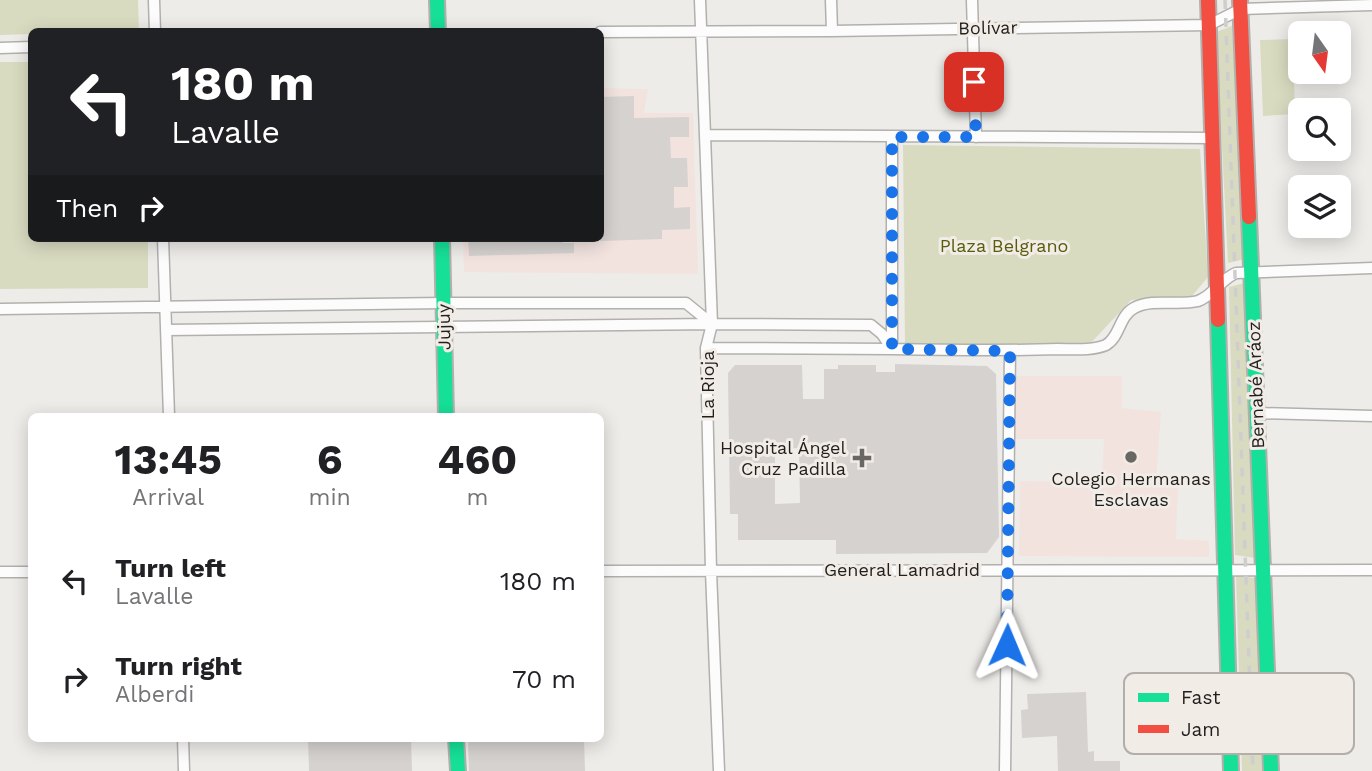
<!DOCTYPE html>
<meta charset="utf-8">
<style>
body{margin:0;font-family:"Work Sans",sans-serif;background:#f6f6f6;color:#202124;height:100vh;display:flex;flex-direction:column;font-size:26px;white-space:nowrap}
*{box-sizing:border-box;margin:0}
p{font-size:23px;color:#757577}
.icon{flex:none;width:38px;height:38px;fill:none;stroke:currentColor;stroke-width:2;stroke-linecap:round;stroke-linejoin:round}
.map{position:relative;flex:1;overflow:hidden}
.panel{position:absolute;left:28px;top:413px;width:576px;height:329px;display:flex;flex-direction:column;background:#fff;border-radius:10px;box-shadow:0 4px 18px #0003}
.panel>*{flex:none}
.top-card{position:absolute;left:28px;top:28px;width:576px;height:214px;border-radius:10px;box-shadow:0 4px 18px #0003;background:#202124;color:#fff;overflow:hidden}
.needle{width:46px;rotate:166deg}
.fabs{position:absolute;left:1288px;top:21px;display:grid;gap:14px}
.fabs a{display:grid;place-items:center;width:63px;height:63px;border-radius:10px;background:#fff;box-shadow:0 4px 18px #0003;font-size:35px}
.pin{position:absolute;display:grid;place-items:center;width:60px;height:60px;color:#fff;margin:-30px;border-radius:14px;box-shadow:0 4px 10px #0006}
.me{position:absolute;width:77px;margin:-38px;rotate:1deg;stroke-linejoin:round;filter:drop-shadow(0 0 5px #0008)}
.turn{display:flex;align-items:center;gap:24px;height:147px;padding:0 28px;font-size:32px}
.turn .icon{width:91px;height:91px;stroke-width:2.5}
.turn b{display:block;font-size:49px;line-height:60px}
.then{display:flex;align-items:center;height:66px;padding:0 28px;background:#0003;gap:14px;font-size:26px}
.eta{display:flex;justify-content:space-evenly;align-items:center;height:119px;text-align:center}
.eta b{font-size:42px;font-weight:700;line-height:49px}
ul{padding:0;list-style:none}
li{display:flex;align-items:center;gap:21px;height:98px;padding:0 28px}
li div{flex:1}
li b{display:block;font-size:26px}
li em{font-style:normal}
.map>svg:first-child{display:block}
.education{fill:#f2e3df}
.green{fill:#d9dbc1}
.building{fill:#d5d2d0;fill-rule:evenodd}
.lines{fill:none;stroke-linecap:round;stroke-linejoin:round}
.street-casing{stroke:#b2b0ad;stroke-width:13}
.fast-casing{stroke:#b2b0ad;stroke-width:18}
.jam-casing{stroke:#b2b0ad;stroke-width:18}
.street{stroke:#fcfcfc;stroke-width:10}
.fast{stroke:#16e098;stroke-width:14}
.jam{stroke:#f24e42;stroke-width:14}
.rail{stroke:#cfcece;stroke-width:3.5;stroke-dasharray:9 9;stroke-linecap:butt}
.route{stroke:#1a73e8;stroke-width:12;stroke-dasharray:0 21.6}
.poi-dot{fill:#696764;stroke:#f1ece6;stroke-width:2.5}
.labels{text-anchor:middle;stroke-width:6;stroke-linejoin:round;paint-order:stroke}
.street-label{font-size:18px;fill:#211f1d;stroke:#f1ece6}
.park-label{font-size:18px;fill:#585c0b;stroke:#f1ece6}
.poi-label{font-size:18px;fill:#211f1d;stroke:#f1ece6;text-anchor:end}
.key{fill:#f1ece6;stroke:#b3aeaa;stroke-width:2}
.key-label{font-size:19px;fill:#211f1d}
</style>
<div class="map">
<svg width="1372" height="771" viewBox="0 0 1372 771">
<rect width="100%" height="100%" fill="#eeece9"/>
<path class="education" d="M600,88L648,89L644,113H693L698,274L464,272L463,238H600Z
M1015,376H1122V408L1161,412L1156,480L1178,482L1176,539L1209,541V557L1019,556L1020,481L1085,482V474L1102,476L1104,439H1015Z"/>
<path class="green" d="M0,0H138L139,31L32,32L31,34L0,35Z
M1232,26L1245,259L1228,263L1216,32Z
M1293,39L1295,114L1263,116L1260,40Z
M0,62H31L32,238H148V288L0,289Z
M903,145L1200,149L1208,277L1192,296L1131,300L1089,345L905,346Z
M1244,283L1255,558L1235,555L1229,287Z
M1236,576L1256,578L1262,771H1242Z"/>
<path class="building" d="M634,96V118L689,117V137H670L671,158H687L688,187H674V208L690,207V229L662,230V239L600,241V97Z
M468,238H563V243H574V253L469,256Z
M895,364L987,366L996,374L999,537L987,553L836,554V540H738V514H730L728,373L735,365H802L803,399H824V369H838V365H876V372H895ZM799,448L800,503L775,504V449Z
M1086,692L1088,752L1094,751V761H1120V771H1058L1057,736L1022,738L1021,710L1028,709L1027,694Z
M308,738H411L412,771H309Z
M468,738H584L585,771H469Z"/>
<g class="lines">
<defs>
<path id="street" d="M154,0L155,32
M700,0L712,324L706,348L711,571L719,771
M831,0L832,31
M972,0L976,137
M600,32L832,31L1209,25L1241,9L1372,5
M0,48L32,47
M706,135L1212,138
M163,238L169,416
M0,309L444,303H686L712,324
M166,330L712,324L871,325L882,334L892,349C947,350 1003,351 1058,349C1073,349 1092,351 1106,345C1120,337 1119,316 1134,308C1153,298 1178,306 1198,301C1213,296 1221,279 1236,273L1372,268
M706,348L892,349V137
M1257,413L1372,416
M600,571L1372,570
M0,572H32
M183,738L184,771
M1005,771L1010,351"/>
<path id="fast" d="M437,0L438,32
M1249,217L1271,771
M442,238L446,416
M1218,320L1231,771
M456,738L458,771"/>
<path id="jam" d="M1208,0L1218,320
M1240,0L1249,217"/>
</defs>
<use href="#street" class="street-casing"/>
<use href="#fast" class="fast-casing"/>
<use href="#jam" class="jam-casing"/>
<use href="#street" class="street"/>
<use href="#fast" class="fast"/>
<use href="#jam" class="jam"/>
<path class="rail" d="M1225,0L1253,771"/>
</g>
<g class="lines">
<path class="route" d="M974,82L976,137H892V349L1010,351L1007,645"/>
</g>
<g class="poi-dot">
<circle cx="1131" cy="457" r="7"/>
<path d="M858.5 447.5h7v7h7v7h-7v7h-7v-7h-7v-7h7z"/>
</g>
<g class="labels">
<g class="street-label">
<text transform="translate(988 28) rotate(-1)" y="6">Bolívar</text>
<text transform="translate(444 327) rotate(-91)" y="6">Jujuy</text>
<text transform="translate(708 385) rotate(-90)" y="6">La Rioja</text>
<text transform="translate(1256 385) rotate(-92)" y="6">Bernabé Aráoz</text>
<text x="902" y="576">General Lamadrid</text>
</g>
<g class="park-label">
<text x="1004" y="252">Plaza Belgrano</text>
</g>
<g class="poi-label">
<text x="846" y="454">Hospital Ángel<tspan x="846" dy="21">Cruz Padilla</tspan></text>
<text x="1131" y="485" text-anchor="middle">Colegio Hermanas<tspan x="1131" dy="21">Esclavas</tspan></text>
</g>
</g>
<rect x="1124" y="673" width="230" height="81" rx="10" class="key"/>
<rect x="1138" y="693" width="31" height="9" fill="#16e098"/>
<rect x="1138" y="725" width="31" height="8" fill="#f24e42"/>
<g class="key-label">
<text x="1181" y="704">Fast</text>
<text x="1181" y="736">Jam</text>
</g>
</svg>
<div class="fabs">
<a><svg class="needle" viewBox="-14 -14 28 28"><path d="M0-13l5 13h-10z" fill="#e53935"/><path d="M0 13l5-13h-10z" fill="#757577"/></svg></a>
<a><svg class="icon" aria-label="search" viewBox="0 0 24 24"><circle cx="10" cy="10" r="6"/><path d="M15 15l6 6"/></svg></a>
<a><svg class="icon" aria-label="layers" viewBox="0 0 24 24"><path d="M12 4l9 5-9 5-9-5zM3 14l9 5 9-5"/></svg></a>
</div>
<div class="pin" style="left:974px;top:82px;background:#d93025"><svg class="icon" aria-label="arrive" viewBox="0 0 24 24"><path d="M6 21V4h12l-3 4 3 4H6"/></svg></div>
<svg class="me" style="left:1007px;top:645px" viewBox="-20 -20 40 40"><path d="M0-17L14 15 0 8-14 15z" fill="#1a73e8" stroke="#fff" stroke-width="4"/></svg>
<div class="top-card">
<div class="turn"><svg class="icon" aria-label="left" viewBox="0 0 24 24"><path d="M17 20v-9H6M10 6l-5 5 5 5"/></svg><div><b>180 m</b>Lavalle</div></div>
<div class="then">Then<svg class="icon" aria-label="right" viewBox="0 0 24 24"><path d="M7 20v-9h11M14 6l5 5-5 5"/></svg></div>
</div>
<section class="panel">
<div class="eta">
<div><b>13:45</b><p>Arrival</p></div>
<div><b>6</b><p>min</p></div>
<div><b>460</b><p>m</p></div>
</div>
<ul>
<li><svg class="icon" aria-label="left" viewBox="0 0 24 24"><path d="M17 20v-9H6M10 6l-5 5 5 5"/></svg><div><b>Turn left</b><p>Lavalle</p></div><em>180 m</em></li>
<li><svg class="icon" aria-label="right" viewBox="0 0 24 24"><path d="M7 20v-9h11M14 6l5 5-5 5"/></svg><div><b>Turn right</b><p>Alberdi</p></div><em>70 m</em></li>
</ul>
</section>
</div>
